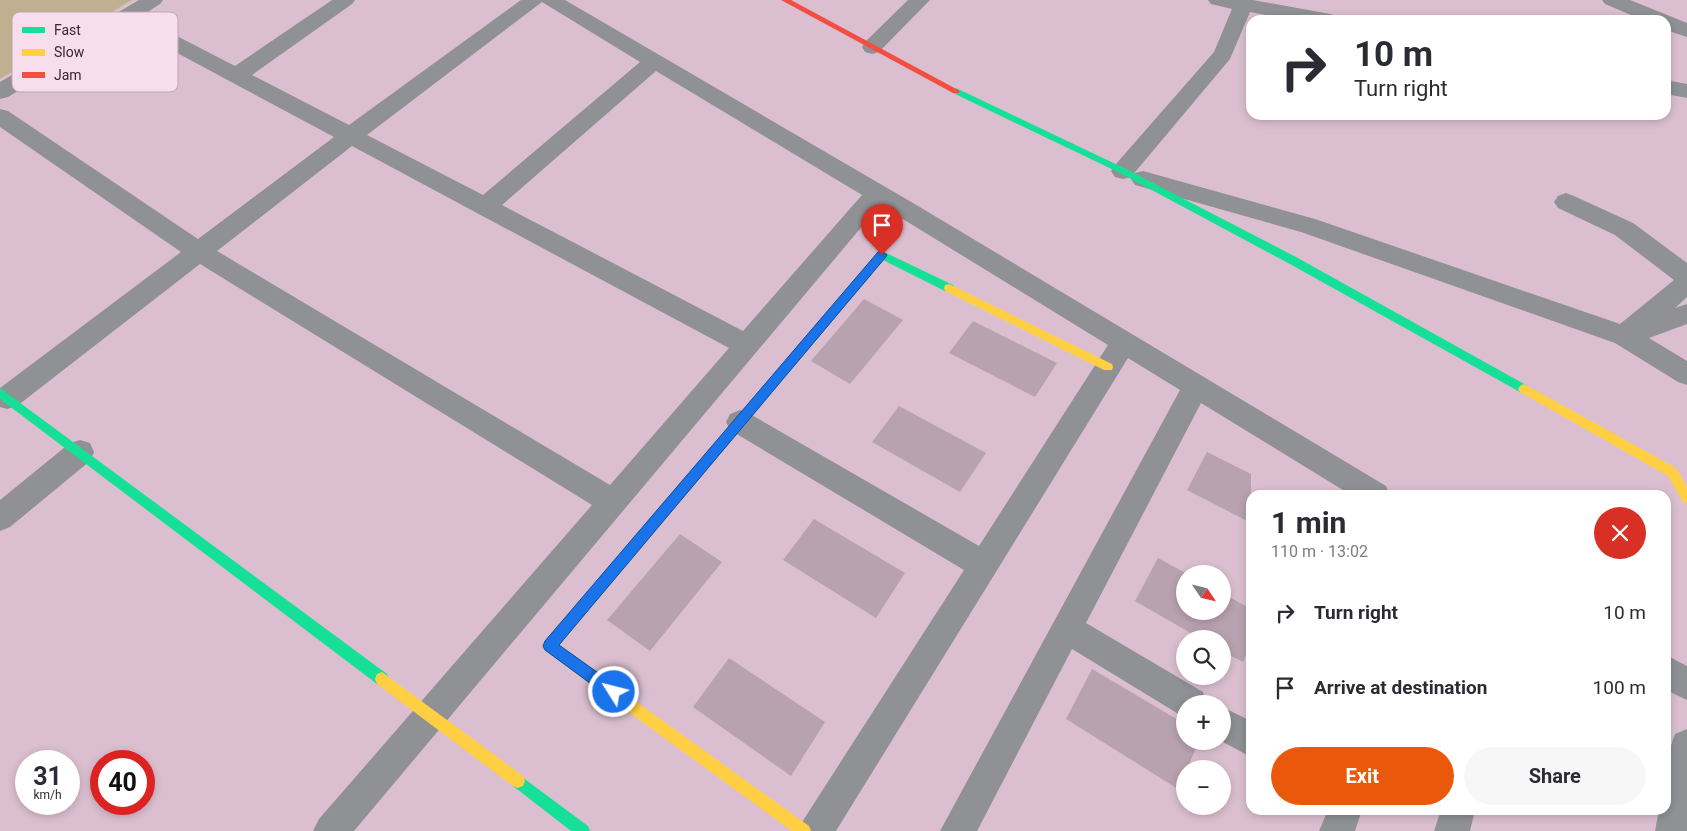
<!DOCTYPE html>
<meta charset="utf-8">
<style>
body{margin:0;font-family:Roboto,sans-serif;background:#f7f7f7;color:#2b2b33;height:100vh;display:flex;flex-direction:column;font-size:19px;white-space:nowrap}
*{box-sizing:border-box;margin:0}
p{font-size:16px;color:#7c7c81}
.icon{flex:none;width:28px;height:28px;fill:none;stroke:currentColor;stroke-width:2;stroke-linecap:round;stroke-linejoin:round}
.map{position:relative;flex:1;overflow:hidden}
.details{position:absolute;left:1246px;top:490px;width:425px;height:325px;display:flex;flex-direction:column;background:#fff;border-radius:15px;box-shadow:0 2px 8px #0003}
.details>*{flex:none}
.guide{position:absolute;left:1246px;top:15px;width:425px;height:105px;border-radius:15px;box-shadow:0 2px 8px #0003;background:#fff;color:#2b2b33;overflow:hidden}
.needle{width:32px;rotate:125deg}
.tools{position:absolute;left:1176px;top:565px;display:grid;gap:10px}
.tools a{display:grid;place-items:center;width:55px;height:55px;border-radius:50%;background:#fff;box-shadow:0 2px 8px #0003;font-size:25px}
.speed{position:absolute;left:15px;top:750px;display:flex;gap:10px;font-size:25px;font-weight:700;text-align:center}
.speed>*{display:grid;place-content:center;width:65px;height:65px;border-radius:50%;background:#fff;box-shadow:0 2px 8px #0003;line-height:1}
.speed small{font-size:12px;font-weight:400}
.speed .limit{border:8px solid #d22;background:#fff;color:#111}
.pin{position:absolute;display:grid;place-items:center;width:42px;height:42px;color:#fff;margin:-51px -21px;border-radius:50% 50% 50% 0;rotate:-45deg;box-shadow:0 0 5px #0007}
.pin .icon{rotate:45deg}
.me{position:absolute;width:55px;margin:-28px;rotate:306deg;stroke-linejoin:round;filter:drop-shadow(0 0 4px #0008)}
.turn{display:flex;align-items:center;gap:18px;height:105px;padding:0 25px;font-size:22px}
.turn .icon{width:65px;height:65px;stroke-width:2.5}
.turn b{display:block;font-size:35px;line-height:42px}
.round{display:grid;place-items:center;flex:none;width:52px;height:52px;border-radius:26px;background:#f7f7f7}
.headline{display:flex;align-items:center;justify-content:space-between;height:85px;padding:0 25px}
h1{font-size:30px;font-weight:700;line-height:38px}
.cta{display:flex;gap:10px;margin-top:auto;padding:10px 25px}
.cta a{flex:1;height:58px;border-radius:30px;background:#ea580c;color:#fff;font-size:20px;font-weight:700;line-height:58px;text-align:center}
.cta a+a{background:#f7f7f7;color:#2b2b33}
ul{padding:0;list-style:none}
li{display:flex;align-items:center;gap:15px;height:75px;padding:0 25px}
li div{flex:1}
li b{display:block;font-size:19px}
li em{font-style:normal}
.map>svg:first-child{display:block}
.green{fill:#c1b08f}
.building{fill:#b8a2af}
.lines{fill:none;stroke-linecap:round;stroke-linejoin:round}
.street{fill:#909194;fill-rule:evenodd}
.fast{fill:#16e098;fill-rule:evenodd}
.slow{fill:#ffcf43;fill-rule:evenodd}
.jam{fill:#f24e42;fill-rule:evenodd}
.route{fill:#1a73e8;stroke:#114b97}
.key{fill:#f8ddec;stroke:#bfa6b4;stroke-width:1}
.key-label{font-size:14px;fill:#3b2633}
</style>
<div class="map">
<svg width="1687" height="831" viewBox="0 0 1687 831">
<rect width="100%" height="100%" fill="#dbbfd0"/>
<path class="green" d="M0,0H132L0,79Z"/>
<path class="building" d="M864,299L903,320L850,384L811,361Z
M973,321L1057,363L1035,397L949,353Z
M899,406L986,453L960,492L872,442Z
M1207,452L1251,474V523L1187,490Z
M814,519L905,573L876,618L783,560Z
M680,534L722,562L650,651L607,620Z
M1158,558L1187,574H1185V611H1222V593L1251,609V643L1243,662L1222,651V639H1201L1135,601Z
M729,658L825,722L791,776L693,707Z
M1092,669L1185,724V741H1199L1187,769H1185L1178,789L1066,719Z"/>
<g class="lines">
<path class="street" d="M139,0H163L160,4L140,17L235,66L332,0H355L352,4L252,75L349,125L521,0H565L913,203L1386,486L1390,495H1351L1201,403L1086,623L1203,692L1207,704H1185V718L1072,649L977,831H940L1180,390L1128,358L836,831H798L804,819L964,570L730,430L726,422L730,414L740,410L750,414L979,546L1108,345L880,205L354,831H313L319,819L592,505L200,264L17,406L7,409L0,407V388L181,252L0,127V109L8,111L198,239L334,137L125,25L8,97L0,99V82ZM542,2L640,62L483,195L367,135ZM656,71L862,195L743,331L502,205ZM352,146L729,348L610,485L217,251Z
M908,0H930L879,52L872,54L865,52L862,47L865,42Z
M1208,0H1253L1330,14L1337,16L1340,20H1295L1250,12L1230,59L1131,177L1123,179L1115,177L1111,171L1115,165L1214,52L1232,9L1211,4Z
M1602,0H1630L1687,23V37L1666,30V20H1643L1605,4Z
M1666,80L1687,84V98L1666,94Z
M1143,171L1315,219L1620,324L1674,280L1615,235L1558,208L1554,202L1558,196L1566,193L1574,196L1633,223L1687,263V297L1675,308L1687,304V324L1649,338L1687,361V385L1678,382L1615,343L1301,232L1135,185L1131,179L1135,173Z
M80,440L90,443L94,452L90,461L10,527L0,531V500L70,443Z
M1666,655L1687,666V700L1666,690Z
M1222,707L1251,721V757L1221,741Z
M1687,729V831H1655L1659,810H1666C1666,784 1665,759 1675,734Z
M1328,810H1362L1355,831H1319Z
M1441,810H1475L1470,831H1434Z"/>
<path class="fast" d="M956,88L1126,169L1296,257L1528,386L1530,389L1528,392H1520L1288,263L1120,173L953,93L952,91Z
M882,251L953,285L954,288L953,291H945L883,260L559,645L611,682L613,687L611,692L606,694L601,692L545,650L544,646L545,642L878,252Z
M0,388L387,674L389,679L387,684L382,686L377,684L0,399Z
M518,774L588,826L590,831H571L513,786L511,781L513,776Z"/>
<path class="slow" d="M949,284L1112,364L1113,367L1112,370H1104L945,291L944,288L945,285Z
M1524,384L1676,468L1687,487V503L1683,502L1668,476L1520,392L1518,389L1520,386Z
M382,672L523,776L525,781L523,786L518,788L513,786L377,684L375,679L377,674Z
M606,680L809,826L811,831H792L601,692L599,687L601,682Z"/>
<path class="jam" d="M781,0H791L960,91L959,93H953Z"/>
</g>
<path class="route" d="M882,251L887,255L885,258L559,645L618,687L620,692L618,697L614,699L609,697L545,650L543,646L545,641L878,252Z"/>
<rect x="12" y="12" width="166" height="80" rx="8" class="key"/>
<rect x="22" y="27" width="23" height="6" fill="#16e098"/>
<rect x="22" y="49" width="23" height="7" fill="#ffcf43"/>
<rect x="22" y="72" width="23" height="6" fill="#f24e42"/>
<g class="key-label">
<text x="54" y="35">Fast</text>
<text x="54" y="57">Slow</text>
<text x="54" y="80">Jam</text>
</g>
</svg>
<div class="tools">
<a><svg class="needle" viewBox="-14 -14 28 28"><path d="M0-13l5 13h-10z" fill="#e53935"/><path d="M0 13l5-13h-10z" fill="#7c7c81"/></svg></a>
<a><svg class="icon" aria-label="search" viewBox="0 0 24 24"><circle cx="10" cy="10" r="6"/><path d="M15 15l6 6"/></svg></a>
<a>+</a>
<a>−</a>
</div>
<div class="speed"><div>31<small>km/h</small></div><div class="limit">40</div></div>
<div class="pin" style="left:882px;top:255px;background:#d93025"><svg class="icon" aria-label="arrive" viewBox="0 0 24 24"><path d="M6 21V4h12l-3 4 3 4H6"/></svg></div>
<svg class="me" style="left:614px;top:692px" viewBox="-20 -20 40 40"><circle r="17" fill="#1a73e8" stroke="#fff" stroke-width="3"/><path d="M0-11L8 9 0 5-8 9z" fill="#fff"/></svg>
<div class="guide">
<div class="turn"><svg class="icon" aria-label="right" viewBox="0 0 24 24"><path d="M7 20v-9h11M14 6l5 5-5 5"/></svg><div><b>10 m</b>Turn right</div></div>
</div>
<section class="details">
<div class="headline"><div><h1>1 min</h1><p>110 m · 13:02</p></div><a class="round" style="background:#d93025;color:#fff"><svg class="icon" aria-label="close" viewBox="0 0 24 24"><path d="M6 6l12 12M18 6L6 18"/></svg></a></div>
<ul>
<li><svg class="icon" aria-label="right" viewBox="0 0 24 24"><path d="M7 20v-9h11M14 6l5 5-5 5"/></svg><div><b>Turn right</b></div><em>10 m</em></li>
<li><svg class="icon" aria-label="arrive" viewBox="0 0 24 24"><path d="M6 21V4h12l-3 4 3 4H6"/></svg><div><b>Arrive at destination</b></div><em>100 m</em></li>
</ul>
<div class="cta"><a>Exit</a><a>Share</a></div>
</section>
</div>
